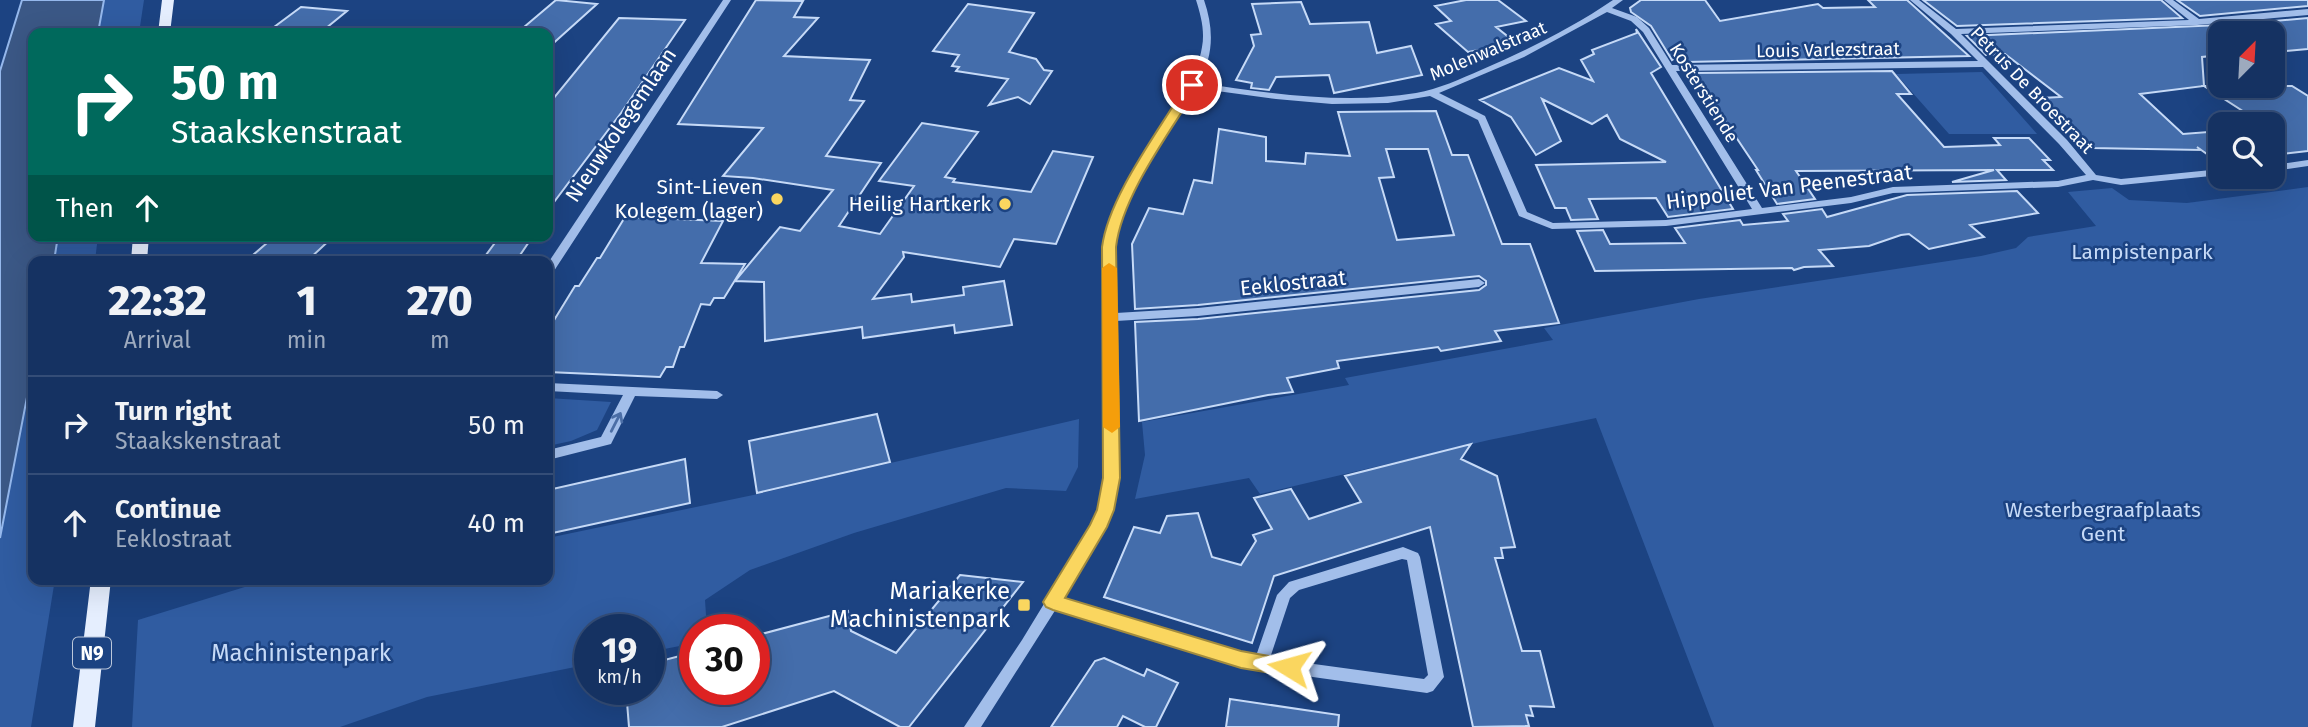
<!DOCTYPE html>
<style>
body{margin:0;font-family:"Fira Sans",sans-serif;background:#223e6b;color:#f1f3f6;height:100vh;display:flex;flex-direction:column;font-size:26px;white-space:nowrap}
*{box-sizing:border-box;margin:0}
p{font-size:23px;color:#9daabe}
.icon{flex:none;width:38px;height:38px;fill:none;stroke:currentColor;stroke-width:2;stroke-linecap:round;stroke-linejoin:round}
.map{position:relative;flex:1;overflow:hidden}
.details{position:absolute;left:28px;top:256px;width:525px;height:329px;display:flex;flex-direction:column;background:#153262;border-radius:14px;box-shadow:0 7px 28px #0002,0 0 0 2px #344d77}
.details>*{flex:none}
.banner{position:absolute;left:28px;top:28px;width:525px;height:214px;border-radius:14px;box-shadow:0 7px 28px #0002,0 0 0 2px #344d77;background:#00695c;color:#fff;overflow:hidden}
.needle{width:46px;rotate:24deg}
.tools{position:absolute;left:2208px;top:21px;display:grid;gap:14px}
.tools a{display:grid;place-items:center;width:77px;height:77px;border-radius:14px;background:#153262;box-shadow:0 7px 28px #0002,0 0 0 2px #344d77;font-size:35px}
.speed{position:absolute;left:574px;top:614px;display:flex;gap:14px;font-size:35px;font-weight:700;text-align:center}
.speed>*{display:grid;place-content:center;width:91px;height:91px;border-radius:50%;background:#153262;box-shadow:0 7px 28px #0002,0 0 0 2px #344d77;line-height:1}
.speed small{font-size:18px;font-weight:400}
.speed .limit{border:10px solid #d22;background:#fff;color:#111}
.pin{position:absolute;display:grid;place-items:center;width:60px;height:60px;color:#fff;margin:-30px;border:4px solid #fff;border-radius:50%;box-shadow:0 2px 7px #0007}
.me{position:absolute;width:77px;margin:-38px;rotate:278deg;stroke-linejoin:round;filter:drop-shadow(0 0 5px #0008)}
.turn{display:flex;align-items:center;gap:24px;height:147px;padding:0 28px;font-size:32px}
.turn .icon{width:91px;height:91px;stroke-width:2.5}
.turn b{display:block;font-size:49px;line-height:60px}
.then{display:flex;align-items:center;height:66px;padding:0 28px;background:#0003;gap:14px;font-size:26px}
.eta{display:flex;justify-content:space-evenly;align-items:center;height:119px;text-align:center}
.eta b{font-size:42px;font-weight:800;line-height:49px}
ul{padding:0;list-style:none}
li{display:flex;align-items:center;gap:21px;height:98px;padding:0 28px;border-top:2px solid #344d77}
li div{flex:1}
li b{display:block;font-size:26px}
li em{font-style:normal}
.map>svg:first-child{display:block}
.green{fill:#305ca1}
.water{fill:#3b5886;stroke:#95b8ec;stroke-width:2}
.building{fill:#446dab;stroke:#c6daf7;stroke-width:2;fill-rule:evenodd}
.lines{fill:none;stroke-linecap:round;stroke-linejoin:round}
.minor{fill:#a2beea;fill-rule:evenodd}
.major{fill:#e5eefe;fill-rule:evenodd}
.oneway{stroke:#4b6ea6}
.route{fill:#fad65f;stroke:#a28b3e;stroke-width:2}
.slow{fill:#f59e0b}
.poi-dot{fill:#fad65f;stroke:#1c4382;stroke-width:2.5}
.labels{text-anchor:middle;stroke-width:5;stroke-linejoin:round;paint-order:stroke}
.far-street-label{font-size:18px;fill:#fff;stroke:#1c4382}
.shield{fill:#1c4382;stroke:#bbc7da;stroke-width:2}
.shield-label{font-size:19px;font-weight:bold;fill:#fff}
.street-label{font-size:21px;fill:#fff;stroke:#1c4382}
.poi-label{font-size:21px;fill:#fff;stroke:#1c4382;text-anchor:end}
.park-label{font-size:21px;fill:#c6daf7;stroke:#1c4382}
.near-poi-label{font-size:24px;fill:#fff;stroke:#1c4382;text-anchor:end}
.near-park-label{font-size:24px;fill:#c6daf7;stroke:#1c4382}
</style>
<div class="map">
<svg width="2308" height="727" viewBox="0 0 2308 727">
<rect width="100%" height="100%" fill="#1c4382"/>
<path class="green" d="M104,0H144L139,33H98Z
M1982,72L2037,134H1949L1896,74Z
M2308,187V727H1714L1596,418L1489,440L1260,494L1249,478L1135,499L1145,455L1142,422L1349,385L1345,378L1553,340L1544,328L1699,299L1981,256L2016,248L2028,237L2096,226L2068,192L2112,188L2129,200L2187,203Z
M58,236H98L95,261H54Z
M33,366V579H55L31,727H0V538Z
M548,398L611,402L597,430L571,441L548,446Z
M1079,419L1078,467L1066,491L1006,488L854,533L750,570L705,600L707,630H695V643L649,652V630H590V664L427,697L340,727H132L138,620L271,579H548V538L758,494Z"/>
<path class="water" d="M22,0H104L98,33H33V236H58L54,261H33V366L0,538V71Z"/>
<path class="building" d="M556,0L597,4L548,48V33H517Z
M756,0L803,1L794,17L818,18L784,56L870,60L850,100L864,101L826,156L881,163L839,226L880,234L914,186L879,181L922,123L978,132L945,177L955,179L953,182L1031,192L1053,151L1093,157L1056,244L1014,239L1000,267L903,252L904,257L873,299L911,294L912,302L964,295L963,287L1004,281L1012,325L955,333L954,325L863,338L862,327L765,341L764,282L735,281L780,227L800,231L833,190L753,178L723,176L763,128L678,124Z
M1466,0H1498L1526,21L1496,27L1516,43L1468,52L1436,24L1451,21L1435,6Z
M1641,0H1705L1720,21L1818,4L1823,8L1875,7L1868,0H1907L1969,56L1686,62L1681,54L1672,60L1651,26L1631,12L1630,8Z
M1923,0H2161L2182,18L1957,26Z
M2177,0H2308V6L2200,16Z
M1301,2L1310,24L1369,22L1377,53L1411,46L1422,75L1334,93L1329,75L1276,77L1269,90L1251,88L1252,83L1236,80L1254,46L1251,35L1261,34L1252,4Z
M968,4L1034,13L1009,52L1036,59L1044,70L1052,71L1030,104L1018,97L989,105L1008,79L956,71L959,67L952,66L959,55L933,51Z
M301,7L347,11L320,33H266Z
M619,18L685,20L621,113L548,210V105Z
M2308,18V49L2273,52V33H2242L2228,25Z
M2221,25V55L2202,57L2204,86L2140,94L2183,134L2221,131V164L2197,147L2201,150L2091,148L2042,98L2061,97L2005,54L1986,55L1967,36Z
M1636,29L1661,67L1651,73L1733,209L1668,217L1656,198L1589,199L1598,219L1571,220L1566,208H1555L1536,165L1666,162L1620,139L1607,115L1592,124L1542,99L1561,141L1536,155L1511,117L1480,100L1559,68L1593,81L1581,60L1594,54L1592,50L1637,33Z
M1892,71L1911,94H1897L1944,147L2000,145L1994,138H2029L2050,160H2043L2053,170H1997L2006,180L1952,182L1994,170L1796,171L1815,199L1777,204L1756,170H1758L1693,73Z
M2204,86H2292L2308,96V151L2273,155V124H2263Z
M1436,111L1452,155H1468L1502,244H1530L1559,323L1495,331L1501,341L1441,351L1438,347L1337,361L1339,368L1287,378L1293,392L1268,395L1139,421L1135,322L1198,319L1479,290L1486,285V281L1479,276L1198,305L1135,309L1132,244L1149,208L1183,214L1194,180L1212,183L1219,129L1266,137V161L1305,164L1306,153L1350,156L1338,112ZM1386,149H1428L1454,235L1397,240L1379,178L1394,177Z
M2017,191L2038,213L1970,225L1984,237L1929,249L1909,234L1901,235L1869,246L1819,250L1833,266L1804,267L1794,270L1792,268L1595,271L1577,231L1603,230L1610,244L1685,243L1675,228L1740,220L1743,225L1788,221L1783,214L1822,209L1827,217L1907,195Z
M625,217L723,221L701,263L745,264L724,298H714L710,305L701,304L684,347H680L673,367H666L660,377L548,372V330L575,286H579L597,258H600Z
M275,236H334L307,261H246Z
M500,236H533L516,261L483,259Z
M877,414L890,462L757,493L749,441Z
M1471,444L1461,459L1497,476L1515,547L1501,548L1503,558H1495L1522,651H1540L1554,707L1530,706L1533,716L1526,715L1529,726L1473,727L1430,527L1274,576L1252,643L1104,597L1134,527L1160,533L1167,516L1198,513L1212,557L1241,565L1256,541L1253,535L1272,529L1254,498L1291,489L1309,519L1361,502L1345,476Z
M685,459L690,503L548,534V490Z
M960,575L1023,582L909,727H900L834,691L722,727H629L626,690H649V664L695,652V690H754V636L848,611L851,631L896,653Z
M1104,658L1144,676L1147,669L1178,683L1156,727H1145L1123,716L1117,727H1051L1095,661Z
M1230,699L1339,715L1338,727H1226Z"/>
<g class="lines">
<path class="minor" d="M723,0H731L552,274H548V263Z
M1196,0H1204C1214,29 1214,56 1198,83C1270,93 1343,105 1416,93C1439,89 1460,79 1481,70C1527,50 1572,28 1613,0H1623L1612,8L1637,17L1649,28L1672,65L1978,61L1951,34L1910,0H1919L1956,29L2189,20L2164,0H2173L2199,19L2308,9V15L2197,25L1961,34L2067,140L2096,175L2121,179L2221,169V175L2121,185L2093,180L2058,187L1893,193L1851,203L1666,226L1552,229L1519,216L1478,120L1430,96L1388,103L1332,104L1276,99L1195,88C1169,133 1119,195 1115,247C1113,269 1115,291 1116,313L1198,308L1479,279L1485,283L1479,287L1198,316L1116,321L1119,465L1112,510L1103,531L1062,599L1241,653L1256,656L1277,595L1289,582L1403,547L1418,553L1420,557L1444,677L1433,691L1427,693L1241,667L1056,609L981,727H964L1022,640L1092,525L1098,510L1105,465L1103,247C1113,203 1136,165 1161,127C1177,102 1197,78 1202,47C1205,31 1201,16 1196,0ZM1607,12L1631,21L1643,32L1752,209L1666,220L1553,223L1527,212L1485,116L1439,93L1524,57ZM1983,67L2059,144L2086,175L2058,181L1893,187L1851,197L1762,208L1676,71ZM1402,559L1407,560L1428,675L1424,679L1270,658L1290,598L1299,590Z
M2308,160V166L2273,171V165Z
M548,383L717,391L723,395L717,399L635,396L611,444L548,460V450L601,437L623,395L548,391Z"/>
<path class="major" d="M162,0H174L170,33H158Z
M133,236H149L147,261H131Z
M91,579H111L95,727H73Z"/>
</g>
<defs><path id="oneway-shaft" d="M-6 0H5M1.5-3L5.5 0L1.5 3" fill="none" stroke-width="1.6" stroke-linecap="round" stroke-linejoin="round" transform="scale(1.75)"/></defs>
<use class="oneway" href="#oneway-shaft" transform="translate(616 422) rotate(-63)"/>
<path class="route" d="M1192,82L1199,85C1171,131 1122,195 1116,247L1120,478L1114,510L1107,527L1065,598L1241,651L1296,661L1299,667L1296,673L1289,676L1241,668L1053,610L1046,607L1043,602L1090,525L1097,510L1103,478L1102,247C1109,195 1159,131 1186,85Z"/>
<path class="slow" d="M1109,263L1117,268L1120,427L1112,433L1103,427L1102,268Z"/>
<g class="poi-dot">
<circle cx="777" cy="199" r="7"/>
<circle cx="1005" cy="204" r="7"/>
<rect x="1017" y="598" width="14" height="14" rx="3.5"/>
</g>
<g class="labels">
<g class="far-street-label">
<text transform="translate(1828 50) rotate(-1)" y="6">Louis Varlezstraat</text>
<text transform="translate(1488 51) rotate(-23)" y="6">Molenwalstraat</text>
<text transform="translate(2032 90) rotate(46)" y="6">Petrus De Broestraat</text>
<text transform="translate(1704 93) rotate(58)" y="6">Kosterstiende</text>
</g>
<rect class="shield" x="73" y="637.5" width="38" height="31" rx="5"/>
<g class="shield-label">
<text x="92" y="660">N9</text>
</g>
<g class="street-label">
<text transform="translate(621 125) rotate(-56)" y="7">Nieuwkolegemlaan</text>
<text transform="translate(1789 187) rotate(-7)" y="7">Hippoliet Van Peenestraat</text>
<text transform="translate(1293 283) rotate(-6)" y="7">Eeklostraat</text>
</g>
<g class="poi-label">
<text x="763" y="194">Sint-Lieven<tspan x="763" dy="24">Kolegem (lager)</tspan></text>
<text x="991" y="211">Heilig Hartkerk</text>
</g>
<g class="park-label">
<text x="2142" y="259">Lampistenpark</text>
<text x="2103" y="517">Westerbegraafplaats<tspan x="2103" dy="24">Gent</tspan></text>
</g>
<g class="near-poi-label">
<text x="1010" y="599">Mariakerke<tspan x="1010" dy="28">Machinistenpark</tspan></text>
</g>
<g class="near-park-label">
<text x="301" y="661">Machinistenpark</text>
</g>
</g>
</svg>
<div class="tools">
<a><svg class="needle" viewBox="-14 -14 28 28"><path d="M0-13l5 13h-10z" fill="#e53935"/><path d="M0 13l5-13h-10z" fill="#9daabe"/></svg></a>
<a><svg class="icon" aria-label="search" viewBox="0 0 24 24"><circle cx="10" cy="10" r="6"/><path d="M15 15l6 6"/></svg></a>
</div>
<div class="speed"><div>19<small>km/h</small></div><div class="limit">30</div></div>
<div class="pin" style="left:1192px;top:85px;background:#d93025"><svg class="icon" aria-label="arrive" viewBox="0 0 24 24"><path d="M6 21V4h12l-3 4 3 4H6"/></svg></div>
<svg class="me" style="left:1289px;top:667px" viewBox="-20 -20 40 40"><path d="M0-17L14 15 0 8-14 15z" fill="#fad65f" stroke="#fff" stroke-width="4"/></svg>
<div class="banner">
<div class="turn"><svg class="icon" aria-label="right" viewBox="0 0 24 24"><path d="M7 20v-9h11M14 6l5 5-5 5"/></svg><div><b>50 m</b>Staakskenstraat</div></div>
<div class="then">Then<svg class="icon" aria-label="ahead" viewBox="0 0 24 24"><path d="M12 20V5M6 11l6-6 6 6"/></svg></div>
</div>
<section class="details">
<div class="eta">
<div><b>22:32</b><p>Arrival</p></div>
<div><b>1</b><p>min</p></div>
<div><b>270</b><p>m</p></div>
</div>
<ul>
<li><svg class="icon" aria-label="right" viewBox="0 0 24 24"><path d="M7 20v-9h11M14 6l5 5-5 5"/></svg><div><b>Turn right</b><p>Staakskenstraat</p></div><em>50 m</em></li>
<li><svg class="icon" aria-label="ahead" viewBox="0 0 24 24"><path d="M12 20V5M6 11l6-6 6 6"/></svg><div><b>Continue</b><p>Eeklostraat</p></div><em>40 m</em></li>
</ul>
</section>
</div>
